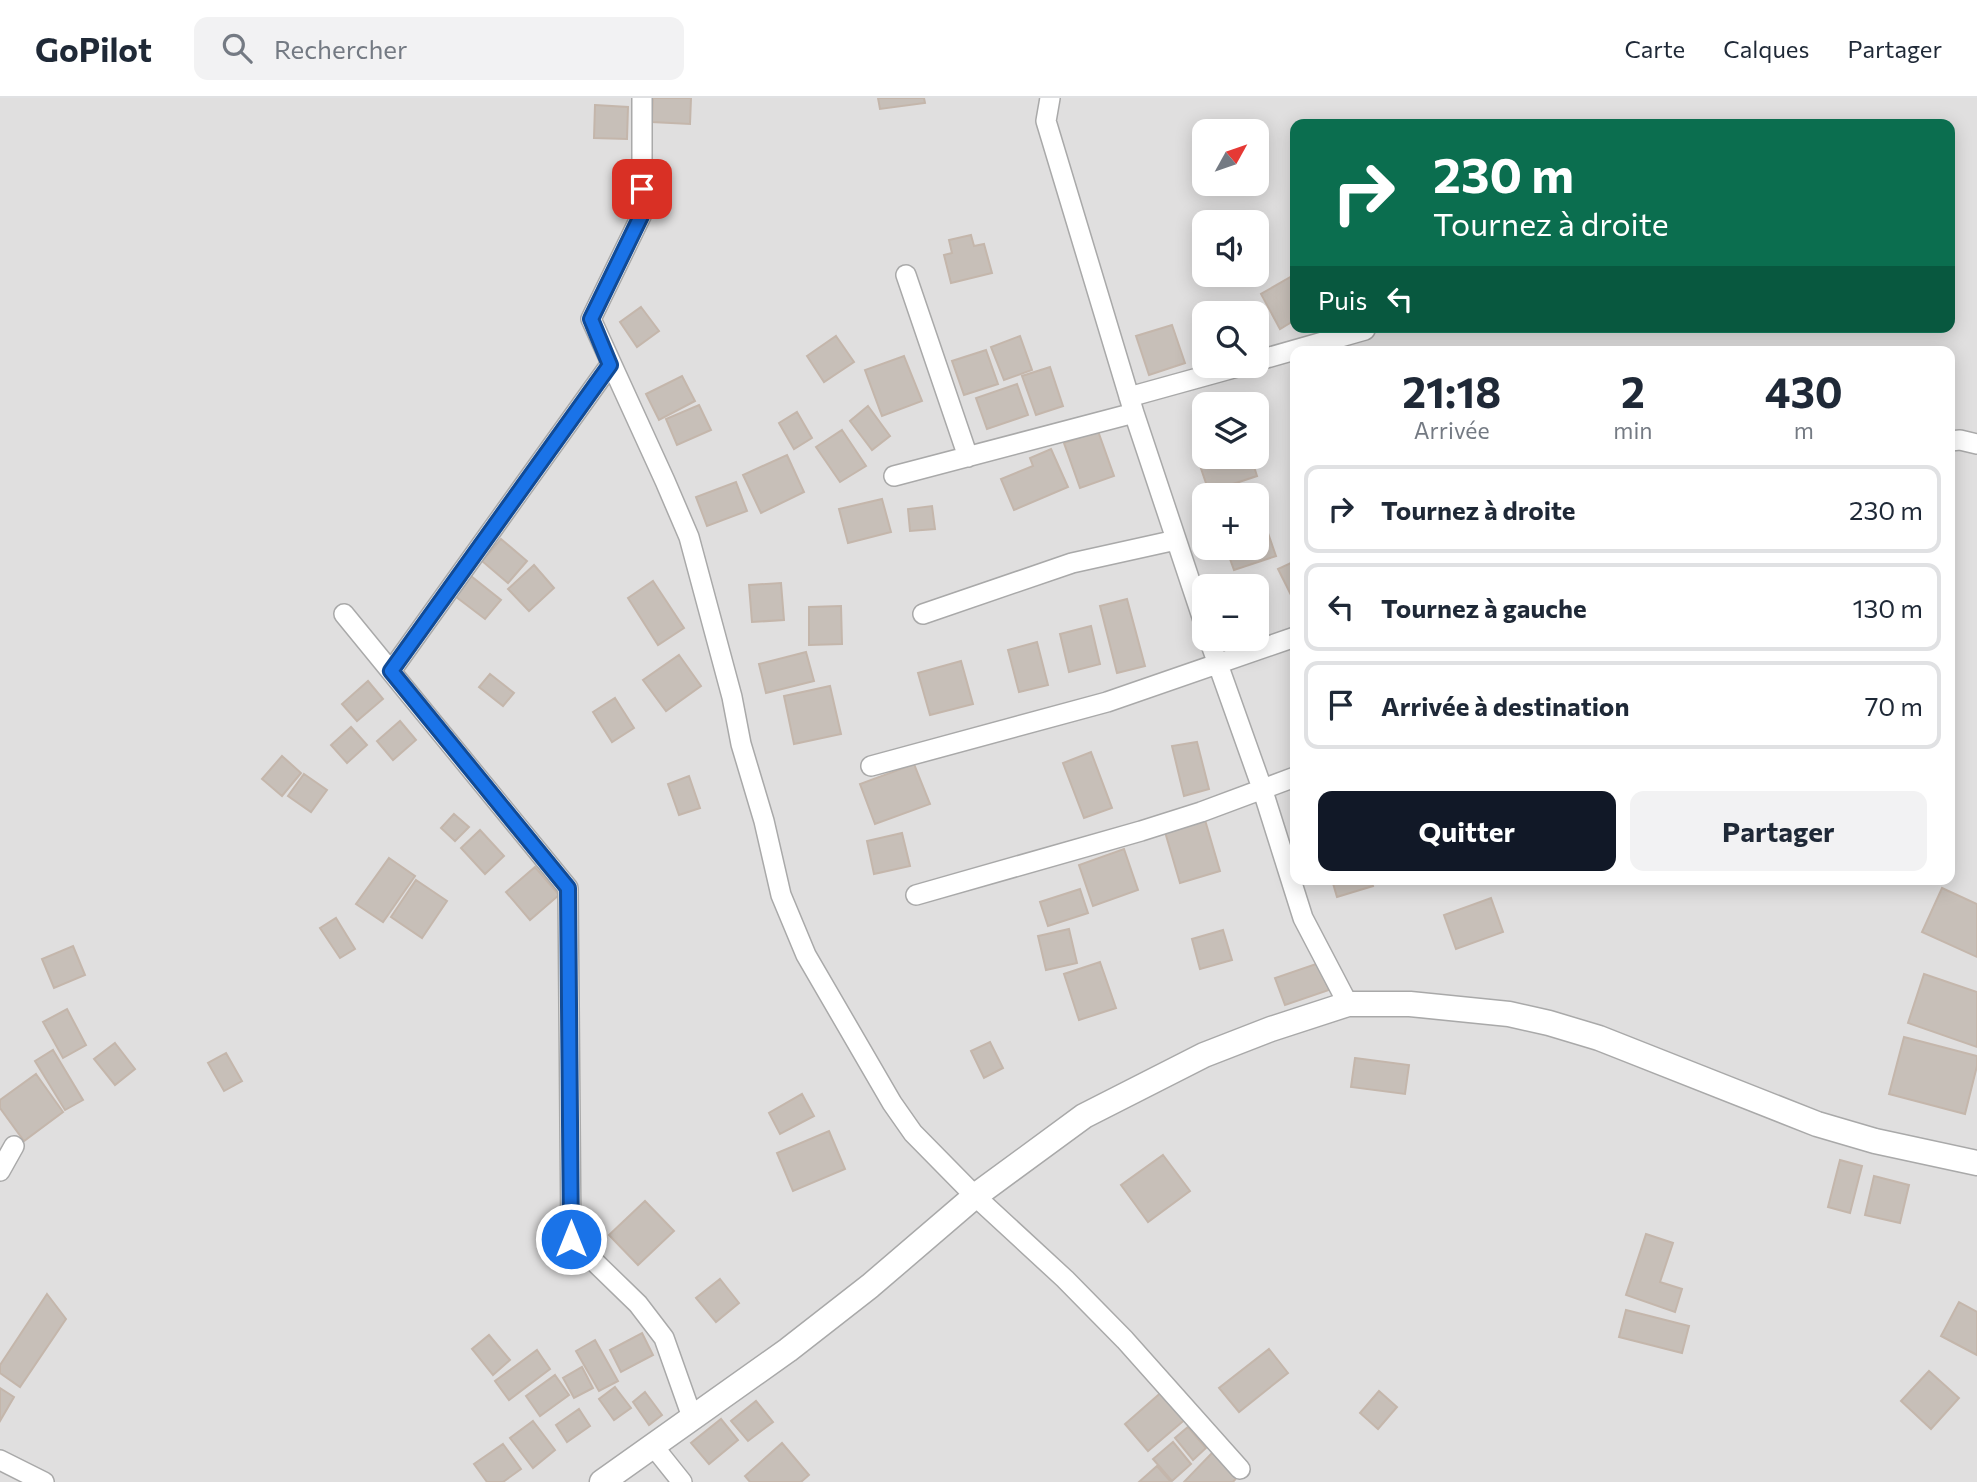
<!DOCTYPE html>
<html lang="fr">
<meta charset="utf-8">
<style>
body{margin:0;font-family:Commissioner,sans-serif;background:#f2f2f3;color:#1f2937;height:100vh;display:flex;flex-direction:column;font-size:26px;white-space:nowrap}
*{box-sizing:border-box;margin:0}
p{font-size:23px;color:#747a83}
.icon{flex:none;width:38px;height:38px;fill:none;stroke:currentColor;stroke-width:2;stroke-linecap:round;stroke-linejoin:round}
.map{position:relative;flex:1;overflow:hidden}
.details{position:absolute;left:1290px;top:248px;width:665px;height:539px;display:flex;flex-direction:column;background:#fff;border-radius:14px;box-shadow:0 4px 18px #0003}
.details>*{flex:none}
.top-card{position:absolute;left:1290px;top:21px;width:665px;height:214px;border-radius:14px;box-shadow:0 4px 18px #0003;background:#0b6e4f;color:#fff;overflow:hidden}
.needle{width:46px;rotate:50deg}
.controls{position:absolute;left:1192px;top:21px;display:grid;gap:14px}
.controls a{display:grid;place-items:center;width:77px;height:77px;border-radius:14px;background:#fff;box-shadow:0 4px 18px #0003;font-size:35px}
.pin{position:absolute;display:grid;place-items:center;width:60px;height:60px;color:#fff;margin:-30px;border-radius:14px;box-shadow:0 4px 10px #0006}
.me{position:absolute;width:77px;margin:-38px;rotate:0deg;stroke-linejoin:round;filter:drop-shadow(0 0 5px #0008)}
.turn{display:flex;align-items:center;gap:24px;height:147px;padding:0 28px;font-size:32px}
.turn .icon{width:91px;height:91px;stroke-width:2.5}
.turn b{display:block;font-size:49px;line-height:60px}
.then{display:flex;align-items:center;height:66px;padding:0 28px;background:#0003;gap:14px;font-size:26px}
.eta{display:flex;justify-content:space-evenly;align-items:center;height:119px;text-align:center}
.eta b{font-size:42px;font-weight:700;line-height:49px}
.cta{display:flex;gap:14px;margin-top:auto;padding:14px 28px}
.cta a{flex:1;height:80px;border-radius:14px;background:#111827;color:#fff;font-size:28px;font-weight:700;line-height:80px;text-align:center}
.cta a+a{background:#f2f2f3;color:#1f2937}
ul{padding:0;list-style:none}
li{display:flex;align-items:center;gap:21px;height:88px;margin:0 14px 10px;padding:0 14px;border:4px solid #e0e1e3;border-radius:14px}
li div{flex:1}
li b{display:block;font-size:26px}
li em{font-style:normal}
header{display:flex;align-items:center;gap:42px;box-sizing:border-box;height:98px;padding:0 35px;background:#fff;border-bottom:2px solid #e0e1e3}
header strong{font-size:33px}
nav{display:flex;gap:38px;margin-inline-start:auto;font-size:24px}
.search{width:490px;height:63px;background:#f2f2f3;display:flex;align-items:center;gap:18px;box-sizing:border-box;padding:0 24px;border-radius:14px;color:#747a83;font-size:26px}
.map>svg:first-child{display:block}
.residential{fill:#e0dfdf;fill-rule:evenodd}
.building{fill:#c7bfb8;stroke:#c4b6ab;stroke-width:2}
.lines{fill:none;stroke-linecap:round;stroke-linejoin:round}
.minor-casing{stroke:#a9a9a9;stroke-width:22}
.tertiary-casing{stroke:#a9a9a9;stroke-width:27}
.minor{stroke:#fff;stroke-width:19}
.tertiary{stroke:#fff;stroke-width:24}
.route-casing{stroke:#114b97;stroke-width:18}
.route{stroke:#1a73e8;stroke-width:12}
</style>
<header>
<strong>GoPilot</strong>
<div class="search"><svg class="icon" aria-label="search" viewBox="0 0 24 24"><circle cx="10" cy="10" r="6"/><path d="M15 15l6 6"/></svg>Rechercher</div>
<nav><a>Carte</a><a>Calques</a><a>Partager</a></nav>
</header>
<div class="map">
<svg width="1977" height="1384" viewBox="0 0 1977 1384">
<rect width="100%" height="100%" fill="#f2efe9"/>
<path class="residential" d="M0,0H1977V1384H0ZM1295,26H1950V229H1295ZM1204,33H1256V86H1204ZM1204,124H1256V177H1204ZM1204,215H1256V268H1204ZM1295,254H1950V782H1295ZM1204,306H1256V359H1204ZM1204,397H1256V450H1204ZM1204,488H1256V541H1204Z"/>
<path class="building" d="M653,0H691L690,26L652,24Z
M878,0H924L925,5L880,11Z
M595,7L628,9L627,41L594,40Z
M971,137L974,148L984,146L992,175L951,185L944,157L952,155L949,142Z
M1292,178L1295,183V222L1280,231L1261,196Z
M641,209L659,233L637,249L620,224Z
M1172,227L1185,265L1149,277L1136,238Z
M836,238L854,264L824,284L807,258Z
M1020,238L1032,272L1004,282L991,249Z
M986,252L998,286L964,297L952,263Z
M904,258L922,303L882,318L865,272Z
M1050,269L1063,308L1036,317L1022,278Z
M682,278L695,303L659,322L646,296Z
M1017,286L1028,317L987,331L976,300Z
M699,307L711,332L677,347L666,321Z
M868,308L890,338L872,352L850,323Z
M797,314L812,340L794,351L779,325Z
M842,332L866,368L840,384L816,349Z
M1098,333L1114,378L1080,390L1064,345Z
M1204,347V359H1251L1257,378L1209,394L1194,350Z
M1051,351L1068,389L1014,412L1001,381L1033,368L1030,360Z
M787,357L804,394L761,415L743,377Z
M736,384L747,413L707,428L696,399Z
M882,401L891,434L848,445L839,411Z
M932,408L935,431L910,433L908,411Z
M1262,418L1276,458L1234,472L1226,450H1256V419Z
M501,441L527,463L508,485L482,463Z
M1295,463V505L1278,471Z
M534,467L554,490L529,513L508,491Z
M471,478L501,502L485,521L455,498Z
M653,483L684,530L658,547L628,500Z
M781,485L784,522L752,524L749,487Z
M1127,501L1145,568L1117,575L1100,508Z
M841,508L842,546L809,547V509Z
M1091,528L1100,566L1069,574L1060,536Z
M1037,544L1048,587L1019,594L1008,552Z
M806,554L814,583L766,595L759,566Z
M679,557L701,588L666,613L643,582Z
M961,563L973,606L930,617L918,575Z
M490,576L514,595L503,608L479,589Z
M368,583L383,601L357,623L342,606Z
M830,588L841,636L794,646L784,598Z
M615,600L634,630L612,644L593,614Z
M400,623L416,642L393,662L377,643Z
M351,629L367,647L347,665L331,647Z
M1197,644L1209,691L1184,698L1172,648Z
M1091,654L1112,710L1084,720L1063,665Z
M282,658L301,675L282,698L262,681Z
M914,666L930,706L875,726L860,686Z
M304,676L327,692L311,714L288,698Z
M689,678L700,710L679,717L668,686Z
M454,716L469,729L455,743L441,730Z
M1205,722L1220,773L1180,785L1165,734Z
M480,732L504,758L485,776L461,750Z
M902,735L910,768L874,776L867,743Z
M1124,751L1138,792L1093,808L1079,767Z
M389,760L415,778L383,824L356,806Z
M535,769L559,797L530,822L506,794Z
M416,782L447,803L422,840L391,819Z
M1332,782H1371L1373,788L1337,799Z
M1942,790L1977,806V859L1922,834Z
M1080,791L1088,815L1048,828L1040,804Z
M1491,800L1503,834L1456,851L1444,817Z
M336,820L355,851L340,860L320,830Z
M1069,831L1077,865L1046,872L1038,838Z
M1223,832L1232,862L1200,871L1192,841Z
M73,848L85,877L54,890L42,861Z
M1100,864L1116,910L1079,922L1064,876Z
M1319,865L1329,892L1285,907L1275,880Z
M1924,876L1977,894V949L1908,925Z
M67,911L86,947L63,960L43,924Z
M1904,939L1977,958V968L1965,1016L1889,996Z
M990,944L1003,970L984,980L971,953Z
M115,945L135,971L115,987L94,961Z
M53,952L83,1002L65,1012L35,963Z
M226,955L242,983L224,993L208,965Z
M1355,960L1409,967L1405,996L1351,989Z
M36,976L63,1014L24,1043L0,1010V1002Z
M802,996L814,1018L780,1036L769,1015Z
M829,1033L845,1071L793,1093L777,1055Z
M1163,1057L1190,1093L1148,1124L1121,1087Z
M1840,1062L1862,1068L1850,1115L1828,1109Z
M1874,1078L1909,1087L1900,1125L1865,1117Z
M645,1103L674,1133L638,1167L609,1137Z
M1646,1136L1673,1145L1660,1184L1682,1191L1675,1214L1626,1197Z
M720,1181L739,1205L716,1224L696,1200Z
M47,1196L66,1221L20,1289L0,1275V1267Z
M1959,1204L1977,1214V1257L1941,1238Z
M1626,1212L1689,1228L1682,1255L1619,1239Z
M642,1235L653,1257L621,1274L610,1252Z
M489,1237L510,1262L493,1277L472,1251Z
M595,1242L618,1283L599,1293L576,1253Z
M1269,1251L1288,1275L1239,1314L1219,1290Z
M537,1252L550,1271L509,1302L495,1283Z
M582,1269L593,1290L574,1300L563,1280Z
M1929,1273L1959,1300L1931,1331L1901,1303Z
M555,1277L569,1297L540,1318L526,1298Z
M615,1289L631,1310L614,1322L599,1301Z
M0,1290L14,1299L0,1323Z
M1164,1292L1188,1319L1148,1353L1125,1326Z
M1379,1293L1397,1309L1378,1331L1360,1315Z
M645,1294L662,1317L649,1327L633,1304Z
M756,1303L773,1324L748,1343L731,1323Z
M579,1311L590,1328L567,1344L556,1327Z
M721,1321L738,1342L709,1366L691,1345Z
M533,1323L555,1352L533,1370L510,1340Z
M1188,1329L1206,1350L1193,1362L1175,1340Z
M1173,1344L1191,1366L1172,1383L1153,1361Z
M782,1345L809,1377L801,1384H750L745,1378Z
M503,1346L521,1371L503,1384H487L474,1366Z
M1213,1354L1238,1378L1233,1384H1184Z
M1157,1368L1171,1384H1139Z"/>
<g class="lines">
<defs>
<path id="minor" d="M642,0V116L591,221L665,383L689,439L732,599L741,646L764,723L781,797L806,857L892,1005L913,1035L975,1098L1065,1181L1125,1242L1240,1371
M1050,0L1046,23L1134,315L1204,525
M906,177L968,359
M1256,263L1365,232
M1129,299L1241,268
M1950,343L1960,342L1977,346
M894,378L1134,315
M344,516L568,790L571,1141L638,1206L664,1240L692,1319
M923,516L1072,465L1176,442
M1209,541L1262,690L1303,820L1348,906
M391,573L610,267
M871,668L1107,604L1295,539
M916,797L1141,733L1201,714L1295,679
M0,1073L14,1048
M654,1349L682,1384
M0,1362L44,1384"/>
<path id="tertiary" d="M602,1384L788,1252L870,1188L975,1098L1084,1018L1204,957L1271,931L1348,906H1410L1509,916L1549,925L1599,940L1817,1026L1875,1043L1977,1065"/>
</defs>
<use href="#minor" class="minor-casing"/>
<use href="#tertiary" class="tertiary-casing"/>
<use href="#minor" class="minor"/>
<use href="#tertiary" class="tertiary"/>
</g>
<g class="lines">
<defs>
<path id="route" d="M571,1141L568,790L391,573L610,267L591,221L642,116V91"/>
</defs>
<use href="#route" class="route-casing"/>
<use href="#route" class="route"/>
</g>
</svg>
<div class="controls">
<a><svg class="needle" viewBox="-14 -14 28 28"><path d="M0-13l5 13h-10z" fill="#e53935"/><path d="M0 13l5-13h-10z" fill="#747a83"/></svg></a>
<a><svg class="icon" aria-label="sound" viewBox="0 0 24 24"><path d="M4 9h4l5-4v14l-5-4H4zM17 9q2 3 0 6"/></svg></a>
<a><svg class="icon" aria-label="search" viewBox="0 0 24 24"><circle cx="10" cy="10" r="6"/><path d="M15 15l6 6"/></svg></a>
<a><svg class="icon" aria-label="layers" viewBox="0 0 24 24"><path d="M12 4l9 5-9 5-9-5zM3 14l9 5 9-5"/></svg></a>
<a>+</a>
<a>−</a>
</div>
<div class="pin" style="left:642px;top:91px;background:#d93025"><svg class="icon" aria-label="arrive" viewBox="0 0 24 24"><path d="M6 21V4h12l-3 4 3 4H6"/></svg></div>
<svg class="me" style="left:571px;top:1141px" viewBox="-20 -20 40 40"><circle r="17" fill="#1a73e8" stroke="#fff" stroke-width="3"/><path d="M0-11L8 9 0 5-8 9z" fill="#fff"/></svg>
<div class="top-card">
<div class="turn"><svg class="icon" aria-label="right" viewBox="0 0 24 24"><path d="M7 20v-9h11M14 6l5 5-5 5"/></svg><div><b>230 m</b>Tournez à droite</div></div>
<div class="then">Puis<svg class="icon" aria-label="left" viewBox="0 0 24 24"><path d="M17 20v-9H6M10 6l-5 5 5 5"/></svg></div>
</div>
<section class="details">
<div class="eta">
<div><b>21:18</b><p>Arrivée</p></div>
<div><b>2</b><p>min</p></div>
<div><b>430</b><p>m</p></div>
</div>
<ul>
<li><svg class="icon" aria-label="right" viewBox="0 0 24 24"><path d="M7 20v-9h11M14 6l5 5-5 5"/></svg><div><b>Tournez à droite</b></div><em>230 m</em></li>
<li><svg class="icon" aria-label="left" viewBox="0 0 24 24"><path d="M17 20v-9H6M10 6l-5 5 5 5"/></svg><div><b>Tournez à gauche</b></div><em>130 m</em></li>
<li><svg class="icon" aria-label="arrive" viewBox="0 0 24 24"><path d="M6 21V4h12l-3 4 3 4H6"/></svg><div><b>Arrivée à destination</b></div><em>70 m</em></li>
</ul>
<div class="cta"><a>Quitter</a><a>Partager</a></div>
</section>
</div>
